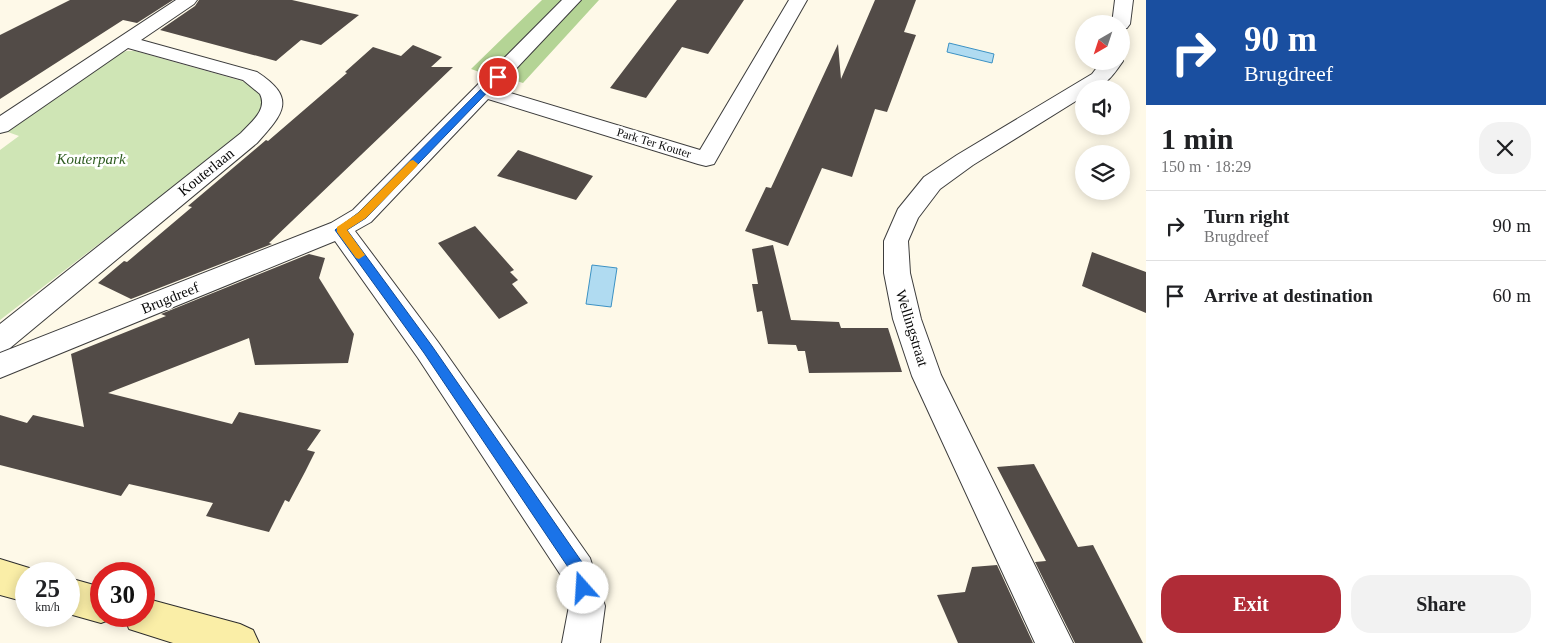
<!DOCTYPE html>
<meta charset="utf-8">
<style>
body{margin:0;font-family:Georgia,serif;background:#f2f2f2;color:#202124;height:100vh;display:flex;flex-direction:column;font-size:19px;white-space:nowrap}
*{box-sizing:border-box;margin:0}
p{font-size:16px;color:#757577}
.icon{flex:none;width:28px;height:28px;fill:none;stroke:currentColor;stroke-width:2;stroke-linecap:round;stroke-linejoin:round}
.map{position:relative;flex:1;overflow:hidden}
.panel{display:flex;flex-direction:column;background:#fff;width:400px}
.panel>*{flex:none}
.hud{background:#1a4fa0;color:#fff;overflow:hidden}
.needle{width:32px;rotate:219deg}
.buttons{position:absolute;left:1075px;top:15px;display:grid;gap:10px}
.buttons a{display:grid;place-items:center;width:55px;height:55px;border-radius:50%;background:#fff;box-shadow:0 2px 12px #0003;font-size:25px}
.speed{position:absolute;left:15px;top:562px;display:flex;gap:10px;font-size:25px;font-weight:700;text-align:center}
.speed>*{display:grid;place-content:center;width:65px;height:65px;border-radius:50%;background:#fff;box-shadow:0 2px 12px #0003;line-height:1}
.speed small{font-size:12px;font-weight:400}
.speed .limit{border:8px solid #d22;background:#fff;color:#111}
.pin{position:absolute;display:grid;place-items:center;width:42px;height:42px;color:#fff;margin:-21px;border:2px solid #fff;border-radius:50%;box-shadow:0 1px 5px #0007}
.me{position:absolute;width:55px;margin:-28px;rotate:341deg;stroke-linejoin:round;filter:drop-shadow(0 0 4px #0008)}
.turn{display:flex;align-items:center;gap:18px;height:105px;padding:0 15px;font-size:22px}
.turn .icon{width:65px;height:65px;stroke-width:2.5}
.turn b{display:block;font-size:35px;line-height:42px}
.round{display:grid;place-items:center;flex:none;width:52px;height:52px;border-radius:20px;background:#f2f2f2}
.headline{display:flex;align-items:center;justify-content:space-between;height:85px;padding:0 15px}
h1{font-size:30px;font-weight:700;line-height:38px}
.primary-button{display:flex;gap:10px;margin-top:auto;padding:10px 15px}
.primary-button a{flex:1;height:58px;border-radius:20px;background:#b02c37;color:#fff;font-size:20px;font-weight:700;line-height:58px;text-align:center}
.primary-button a+a{background:#f2f2f2;color:#202124}
ul{padding:0;list-style:none}
li{display:flex;align-items:center;gap:15px;height:70px;padding:0 15px;border-top:1px solid #e0e0e0}
li div{flex:1}
li b{display:block;font-size:19px}
li em{font-style:normal}
main{display:flex;flex:1;min-height:0}
.map>svg:first-child{display:block}
.green{fill:#cfe5b5}
.forest{fill:#b4d495}
.water{fill:#b0dbf1;stroke:#3c92c4}
.building{fill:#524b47}
.lines{fill:none;stroke-linecap:round;stroke-linejoin:round}
.minor-casing{stroke:#3d3d3d;stroke-width:2}
.secondary-casing{stroke:#2c2c2c;stroke-width:2}
.minor{fill:#fff;fill-rule:evenodd}
.secondary{fill:#faeea7;fill-rule:evenodd}
.route{fill:#1a73e8;stroke:#114b97}
.slow{fill:#f59e0b}
.labels{text-anchor:middle;stroke-width:5;stroke-linejoin:round;paint-order:stroke}
.far-street-label{font-size:12px;fill:#0a0a0a;stroke:#fff}
.park-label{font-size:15px;font-style:italic;fill:#2e5c20;stroke:#fff}
.street-label{font-size:15px;fill:#0a0a0a;stroke:#fff}
</style>
<main>
<div class="map">
<svg width="1146" height="643" viewBox="0 0 1146 643">
<rect width="100%" height="100%" fill="#fef9e8"/>
<path class="green" d="M127,51H135L242,81L258,90L264,101L261,114L247,130L0,320V150L19,136L5,131L119,53Z"/>
<path class="forest" d="M542,0H566L491,76L471,69Z
M578,0H599L523,83L504,77Z"/>
<path class="water" d="M949,43L994,54L992,63L947,52Z
M592,265L617,268L611,307L586,304Z"/>
<path class="building" d="M70,0H173L137,23L123,20L0,99V35Z
M199,0H292L359,15L321,45L301,40L276,61L160,30L195,6Z
M677,0H744L708,54L682,47L646,98L610,88Z
M875,0H916L904,32L916,35L887,112L875,109L852,177L822,168L788,246L745,231L766,187L771,188L838,44L841,79Z
M413,45L442,57L431,67H453L269,243L272,244L131,299L98,283L124,261L127,262L192,207L188,206L266,140L268,141L347,73L345,72L373,47L401,56Z
M518,150L593,176L576,200L497,176Z
M475,226L514,270L510,272L518,280L512,284L528,303L499,319L438,243Z
M773,245L791,320L839,322L841,328H888L902,372L809,373L805,351H798L796,345L768,344L762,311L757,312L752,284H758L752,249Z
M1092,252L1146,272V313L1082,286Z
M309,254L325,258L319,278L354,334L348,363L255,365L249,338L108,393L232,424L239,412L321,430L307,450L315,452L305,472L289,502L285,500L269,532L206,516L213,503L129,484L121,496L0,465V415L27,423L33,415L84,427L71,354L166,316L161,314Z
M1034,464L1078,547L1093,545L1143,643H1075L1035,562L1046,561L997,467Z
M997,565L1033,643H958L937,595L965,592L972,567Z"/>
<g class="lines">
<defs>
<path id="minor" d="M176,0H197L194,4L141,40L257,72C297,98 284,113 257,143L10,348L0,352V324L241,133C251,122 268,110 260,94L243,80L128,48L8,131L0,133V116Z
M562,0H581L497,89L700,150L789,0H807L714,164L706,166L698,164L488,99L371,222L355,231L438,342L590,558L605,606L600,643H562L569,606L562,577L418,358L335,241L0,378V353L331,223L353,210Z
M1115,0H1133L1130,24L1127,28L1121,29V24H1112Z
M1121,59L1123,61C1112,77 1104,89 1084,89V96L973,165L940,189L918,218L908,241L910,273L921,319L941,375L1073,643H1035L912,376L893,319L884,273V241L898,209L924,177L957,155L1092,74L1102,61H1121Z"/>
<path id="secondary" d="M0,559L39,571L40,574H26V602L0,595Z
M69,578L101,587V616H115L114,618L101,623L69,614Z
M144,598L240,624L253,630L259,643H173L129,629L124,616H144Z"/>
</defs>
<use href="#minor" class="minor-casing"/>
<use href="#secondary" class="secondary-casing"/>
<use href="#minor" class="minor"/>
<use href="#secondary" class="secondary"/>
</g>
<path class="route" d="M495,75L502,77L366,218L347,230L432,346L584,565L590,588L588,593L583,595L577,593L572,573L424,353L335,230L358,213Z"/>
<path class="slow" d="M413,160L418,164L417,166L366,218L347,230L365,255L359,259L356,258L337,232V227L358,213L410,161Z"/>
<g class="labels">
<g class="far-street-label">
<text transform="translate(654 143) rotate(17)" y="4">Park Ter Kouter</text>
</g>
<g class="park-label">
<text x="91" y="164">Kouterpark</text>
</g>
<g class="street-label">
<text transform="translate(206 172) rotate(-39)" y="5">Kouterlaan</text>
<text transform="translate(170 298) rotate(-22)" y="5">Brugdreef</text>
<text transform="translate(912 328) rotate(73)" y="5">Wellingstraat</text>
</g>
</g>
</svg>
<div class="buttons">
<a><svg class="needle" viewBox="-14 -14 28 28"><path d="M0-13l5 13h-10z" fill="#e53935"/><path d="M0 13l5-13h-10z" fill="#757577"/></svg></a>
<a><svg class="icon" aria-label="sound" viewBox="0 0 24 24"><path d="M4 9h4l5-4v14l-5-4H4zM17 9q2 3 0 6"/></svg></a>
<a><svg class="icon" aria-label="layers" viewBox="0 0 24 24"><path d="M12 4l9 5-9 5-9-5zM3 14l9 5 9-5"/></svg></a>
</div>
<div class="speed"><div>25<small>km/h</small></div><div class="limit">30</div></div>
<div class="pin" style="left:498px;top:77px;background:#d93025"><svg class="icon" aria-label="arrive" viewBox="0 0 24 24"><path d="M6 21V4h12l-3 4 3 4H6"/></svg></div>
<svg class="me" style="left:583px;top:588px" viewBox="-20 -20 40 40"><circle r="19" fill="#fff"/><path d="M0-13L10 11 0 6-10 11z" fill="#1a73e8"/></svg>
</div>
<section class="panel">
<div class="hud">
<div class="turn"><svg class="icon" aria-label="right" viewBox="0 0 24 24"><path d="M7 20v-9h11M14 6l5 5-5 5"/></svg><div><b>90 m</b>Brugdreef</div></div>
</div>
<div class="headline"><div><h1>1 min</h1><p>150 m · 18:29</p></div><a class="round"><svg class="icon" aria-label="close" viewBox="0 0 24 24"><path d="M6 6l12 12M18 6L6 18"/></svg></a></div>
<ul>
<li><svg class="icon" aria-label="right" viewBox="0 0 24 24"><path d="M7 20v-9h11M14 6l5 5-5 5"/></svg><div><b>Turn right</b><p>Brugdreef</p></div><em>90 m</em></li>
<li><svg class="icon" aria-label="arrive" viewBox="0 0 24 24"><path d="M6 21V4h12l-3 4 3 4H6"/></svg><div><b>Arrive at destination</b></div><em>60 m</em></li>
</ul>
<div class="primary-button"><a>Exit</a><a>Share</a></div>
</section>
</main>
